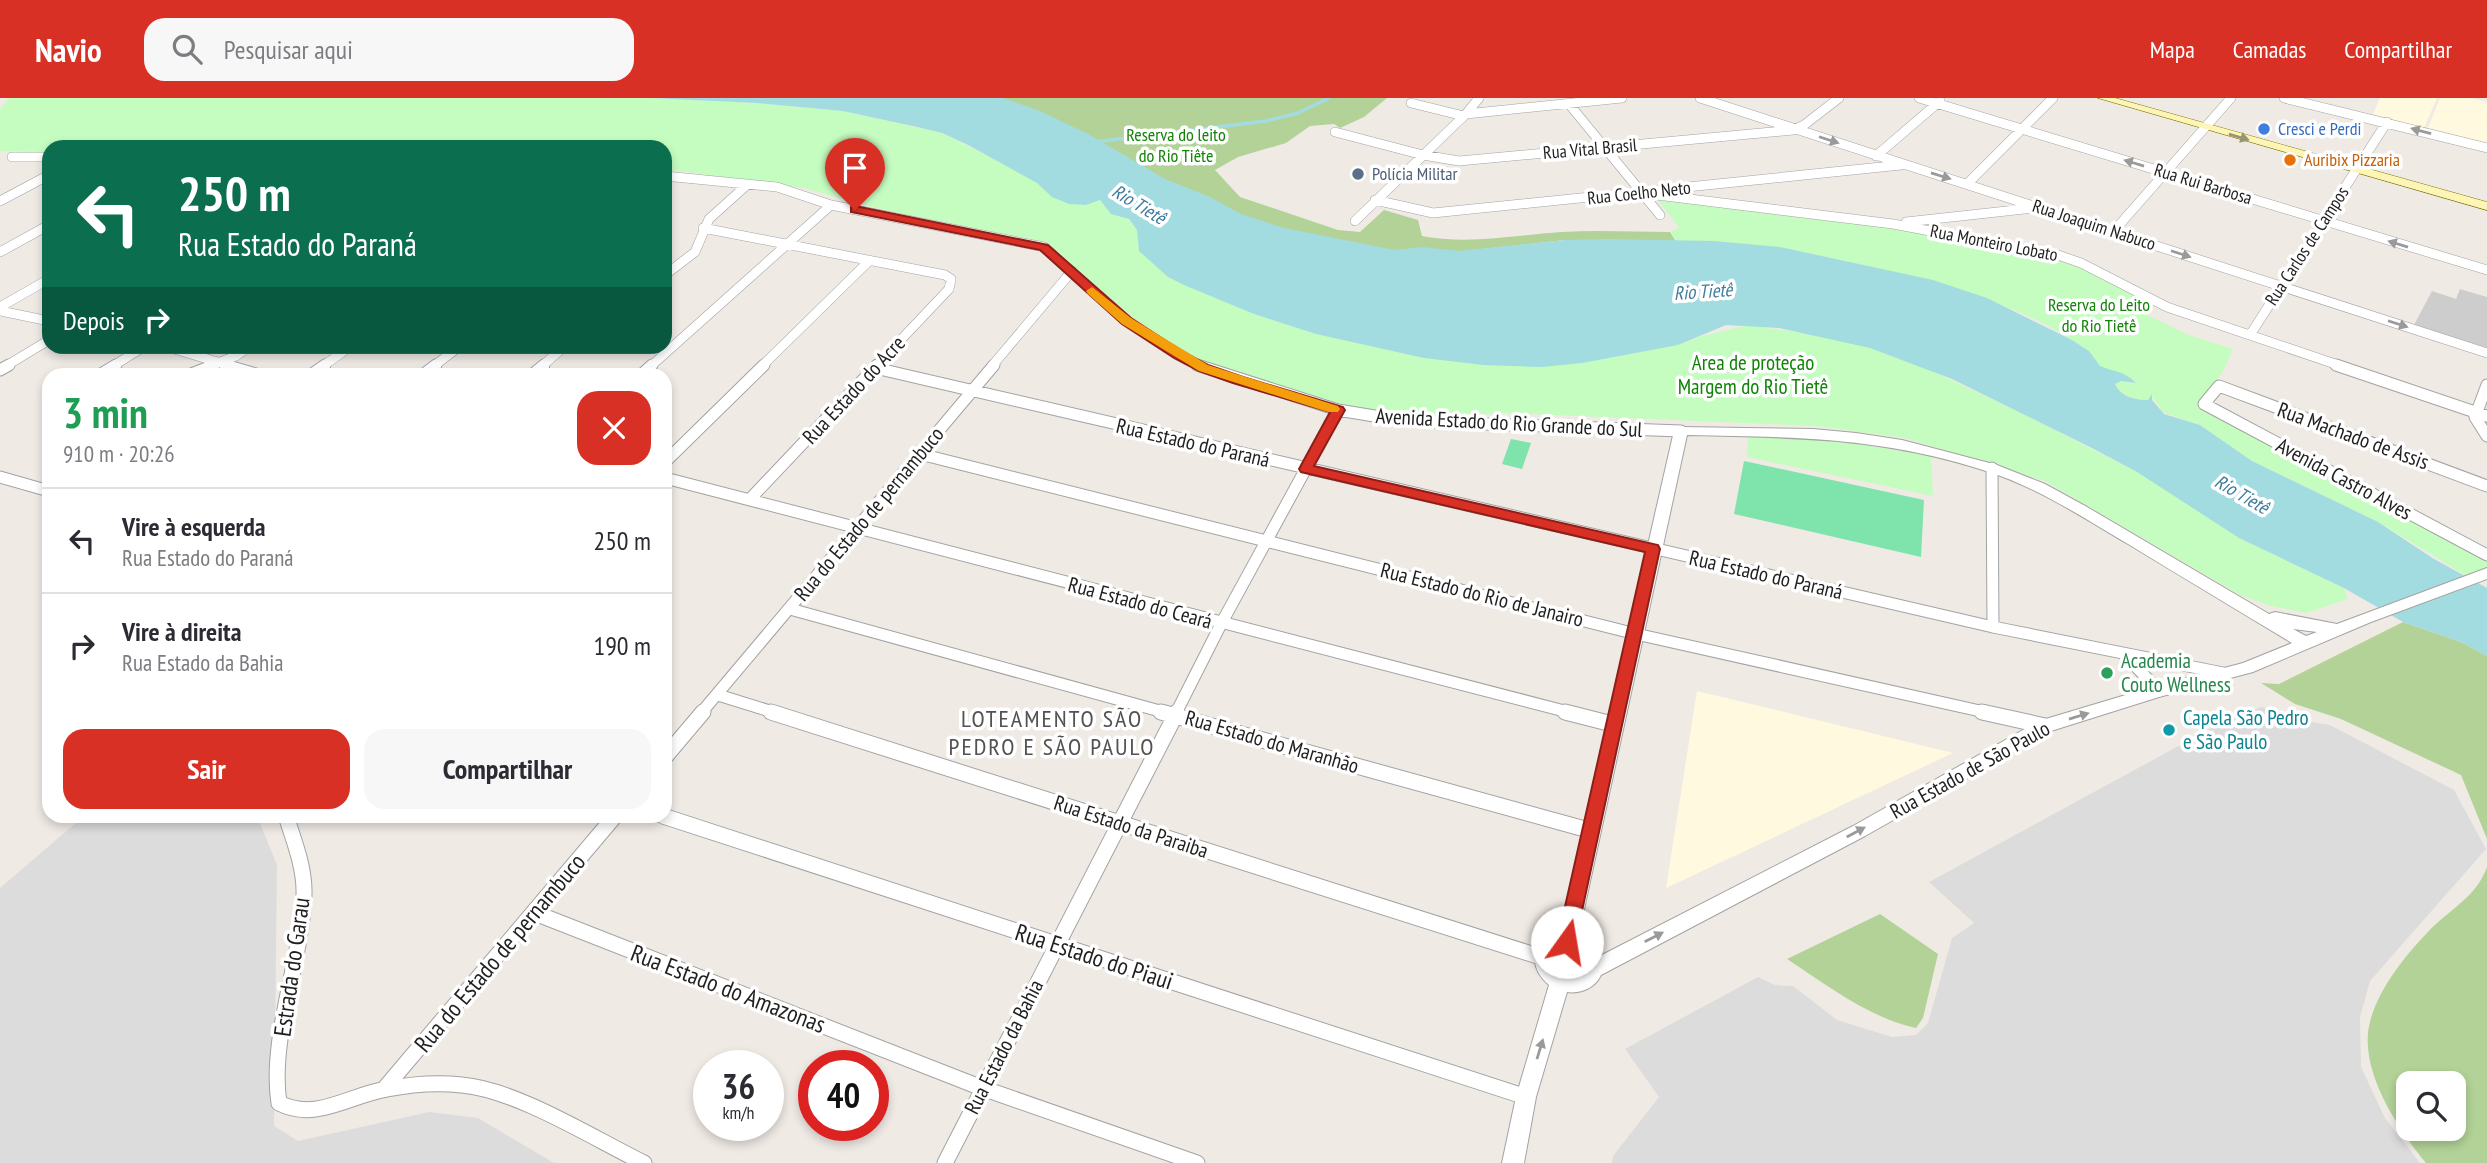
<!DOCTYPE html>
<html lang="pt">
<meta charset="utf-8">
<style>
body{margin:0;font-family:"PT Sans Narrow",sans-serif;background:#f7f7f7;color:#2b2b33;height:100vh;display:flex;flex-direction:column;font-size:26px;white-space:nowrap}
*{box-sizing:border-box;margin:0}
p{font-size:23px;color:#7c7c81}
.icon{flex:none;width:38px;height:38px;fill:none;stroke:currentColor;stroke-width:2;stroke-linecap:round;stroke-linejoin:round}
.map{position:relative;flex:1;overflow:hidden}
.side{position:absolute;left:42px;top:270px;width:630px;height:455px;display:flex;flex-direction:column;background:#fff;border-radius:21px;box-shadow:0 4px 10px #0003}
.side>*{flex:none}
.top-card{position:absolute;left:42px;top:42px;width:630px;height:214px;border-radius:21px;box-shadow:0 4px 10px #0003;background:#0b6e4f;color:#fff;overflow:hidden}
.buttons{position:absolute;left:2396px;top:973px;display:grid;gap:14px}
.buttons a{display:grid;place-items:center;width:70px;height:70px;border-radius:14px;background:#fff;box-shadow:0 4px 10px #0003;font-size:35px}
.speed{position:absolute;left:693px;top:952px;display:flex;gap:14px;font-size:35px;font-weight:700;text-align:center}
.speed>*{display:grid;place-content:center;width:91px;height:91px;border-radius:50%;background:#fff;box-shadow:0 4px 10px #0003;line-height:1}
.speed small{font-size:18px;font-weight:400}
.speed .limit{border:10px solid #d22;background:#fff;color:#111}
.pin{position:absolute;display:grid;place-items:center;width:60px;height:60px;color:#fff;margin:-72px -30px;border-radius:50% 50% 50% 0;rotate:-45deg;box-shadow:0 0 7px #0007}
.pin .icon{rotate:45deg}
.me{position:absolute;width:77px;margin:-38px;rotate:13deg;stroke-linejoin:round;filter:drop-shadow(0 0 5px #0008)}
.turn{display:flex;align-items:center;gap:24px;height:147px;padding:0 21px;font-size:32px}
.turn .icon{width:91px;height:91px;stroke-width:2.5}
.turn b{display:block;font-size:49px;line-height:60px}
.then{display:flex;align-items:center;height:66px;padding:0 21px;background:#0003;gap:14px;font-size:26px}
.round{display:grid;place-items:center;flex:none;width:74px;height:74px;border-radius:21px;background:#f7f7f7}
.summary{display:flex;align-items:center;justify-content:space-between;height:119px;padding:0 21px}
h1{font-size:42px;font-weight:600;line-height:52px;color:#1e9e55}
.primary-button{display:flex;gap:14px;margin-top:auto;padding:14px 21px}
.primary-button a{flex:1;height:80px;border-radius:21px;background:#d93025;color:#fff;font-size:28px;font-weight:600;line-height:80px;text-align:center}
.primary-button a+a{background:#f7f7f7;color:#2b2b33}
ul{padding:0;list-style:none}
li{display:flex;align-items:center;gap:21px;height:105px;padding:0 21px;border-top:2px solid #e1e1e2}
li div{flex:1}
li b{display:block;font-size:26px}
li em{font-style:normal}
header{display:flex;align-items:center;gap:42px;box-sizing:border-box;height:98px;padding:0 35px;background:#d93025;color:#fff}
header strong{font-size:33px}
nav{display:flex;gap:38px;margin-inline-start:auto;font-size:24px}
.search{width:490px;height:63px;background:#f7f7f7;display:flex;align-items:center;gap:18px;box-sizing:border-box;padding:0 24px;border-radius:21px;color:#7c7c81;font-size:26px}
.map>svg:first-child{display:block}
.residential{fill:#dddcdc}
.education{fill:#fffadf}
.religious{fill:#cdcdcd}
.forest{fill:#b2d297;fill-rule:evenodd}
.park{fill:#c5fcc0}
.pitch{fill:#7fe3ac}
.water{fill:#a3dce0}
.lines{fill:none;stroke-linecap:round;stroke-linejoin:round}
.stream{stroke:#a3dce0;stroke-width:3.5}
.minor-far2-casing{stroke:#a3a3a3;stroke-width:10}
.minor-far1-casing{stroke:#a3a3a3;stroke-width:13}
.minor-casing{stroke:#a3a3a3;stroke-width:17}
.tertiary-casing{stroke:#a3a3a3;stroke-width:2}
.secondary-casing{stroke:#7c7500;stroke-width:1}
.minor-far2{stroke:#fff;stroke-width:9}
.minor-far1{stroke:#fff;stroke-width:11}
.minor{stroke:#fff;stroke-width:15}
.tertiary{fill:#fff;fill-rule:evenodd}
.secondary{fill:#fdf5b6;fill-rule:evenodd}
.oneway{fill:#9a9a9a}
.oneway2{fill:#999572}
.route{fill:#d93025;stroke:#8d1f18;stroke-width:2}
.slow{fill:#f59e0b}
.shop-dot{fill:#3f7fe0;stroke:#fff;stroke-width:2.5}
.food-dot{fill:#e8710a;stroke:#fff;stroke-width:2.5}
.service-dot{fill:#5c6f8a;stroke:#fff;stroke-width:2.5}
.leisure-dot{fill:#2e9e5b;stroke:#fff;stroke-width:2.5}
.culture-dot{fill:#0f9aa8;stroke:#fff;stroke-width:2.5}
.labels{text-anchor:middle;stroke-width:7;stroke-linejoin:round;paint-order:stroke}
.far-shop-label{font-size:18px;fill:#366cbe;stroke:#fff;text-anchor:start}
.far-park-label{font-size:18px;fill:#108406;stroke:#fff}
.far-street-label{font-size:18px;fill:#1f1f1f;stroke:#fff}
.far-food-label{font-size:18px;fill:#c56008;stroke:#fff;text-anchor:start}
.far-service-label{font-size:18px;fill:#4e5e75;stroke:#fff;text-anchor:start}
.far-water-label{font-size:19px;font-style:italic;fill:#3e7c9c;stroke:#fff}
.park-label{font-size:21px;fill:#108406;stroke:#fff}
.street-label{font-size:21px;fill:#1f1f1f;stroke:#fff}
.leisure-label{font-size:21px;fill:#27864d;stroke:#fff;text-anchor:start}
.culture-label{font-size:21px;fill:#0d838f;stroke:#fff;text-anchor:start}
.quarter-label{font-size:24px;letter-spacing:2px;fill:#525252;stroke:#fff}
.near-street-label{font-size:24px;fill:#1f1f1f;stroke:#fff}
</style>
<header>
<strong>Navio</strong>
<div class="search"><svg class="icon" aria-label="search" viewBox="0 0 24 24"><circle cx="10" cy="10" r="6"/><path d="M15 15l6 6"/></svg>Pesquisar aqui</div>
<nav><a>Mapa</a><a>Camadas</a><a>Compartilhar</a></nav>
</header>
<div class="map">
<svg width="2487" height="1065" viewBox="0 0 2487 1065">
<rect width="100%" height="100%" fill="#f0eae5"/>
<path class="residential" d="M2262,609L2292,621L2330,627L2454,692L2486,751L2370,883L2360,919L2361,969L2385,1020L2420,1065H1612L1613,1058L1659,999L1625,951L1758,879L1775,887L1793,888L1837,922L1892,939L1916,937L1928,925L1952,840L1974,825L1929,784L2228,621Z
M84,718H257L277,767L274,1028L298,1043L429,1014L478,1020L554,1065H0V790Z"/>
<path class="education" d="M2380,0H2437L2424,30L2373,16Z
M2440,0H2471L2487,4V45L2428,30Z
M1697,593L1953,655L1666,790Z"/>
<path class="religious" d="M2460,191L2487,199V251L2414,227L2432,193L2456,201Z"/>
<path class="forest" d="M973,0H1387L1364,19L1340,30L1334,26L1310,28L1286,45L1238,59L1215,72L1240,99L1338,132L1360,134L1384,112L1418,122L1422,138C1469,147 1515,137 1562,134C1597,132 1634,134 1670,134L1677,145L1565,142L1474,152L1473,160L1290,142Z
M2403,524L2461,544L2487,558V741L2461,677L2341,621L2295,606L2261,585L2279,586Z
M2487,769V1065H2426C2399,1032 2364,980 2368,935C2372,899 2402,861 2427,835C2448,812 2476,800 2487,769ZM2454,985V1031H2408V985Z
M1880,816L1938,856L1923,920L1916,930C1869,920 1827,887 1787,861Z"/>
<path class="park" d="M9,0H649L757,5L843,13L942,35L1086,107L1100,102L1125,119L1205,194L1254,216L1316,236L1415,257L1556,267L1678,247L1702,238L1749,227L1816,237L1870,250L1930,272L2027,318L2137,374L2239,440L2344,490L2348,501L2307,515L2271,508L2240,497L2045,383L1905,340L1816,328L1503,315L1407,319L1336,306L1211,267L1186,254L1133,220L1055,152L1040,144L879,111L804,90L665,71V49H49V54L0,53V11Z
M1657,101L1895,130L2057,159L2081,166L2154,207L2141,214L2189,237L2233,251L2223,273L2200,305L2487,455V473L2470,480L2378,424L2252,363L2200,327L2159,313L2161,310L2151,298L2148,302C2135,302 2121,299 2115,286L2121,283L2135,285C2126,272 2110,276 2098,267C2094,263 2093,258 2089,254C2085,249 2077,245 2072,242C2013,205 1949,188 1882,172C1814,155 1747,142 1677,145L1670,134L1679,129Z
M1748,338L1835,342L1931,358L1933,398L1747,359Z"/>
<path class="pitch" d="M1511,341L1531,345L1522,371L1502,366Z
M1744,363L1924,402L1921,459L1734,416Z"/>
<path class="water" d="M649,0H1003L1040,13L1088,36L1165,81L1210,99L1241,116L1284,130L1395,152L1422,149L1459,153L1565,142L1607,141L1714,143L1780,149L1933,182L1987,200L2072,242L2089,253L2100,268C2114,274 2125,273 2136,285L2121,283L2115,286C2121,299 2135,302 2148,302L2152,296V302L2164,316L2200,327L2252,363L2378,424L2434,461L2487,490V558L2461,544L2403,524L2344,490L2239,440L2137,374L2090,349L1952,281L1870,250L1779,230L1726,227L1678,247L1582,265L1542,269L1483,267L1424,260L1316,236L1254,216L1184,187L1168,179L1139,153L1137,132L1129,121L1111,116L1100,102L1086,107L1069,106L1052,99L1037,85L968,47L942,35L917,29L843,13L757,5Z"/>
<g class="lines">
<path class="stream" d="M1095,44L1266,23L1298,15L1329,0"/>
<defs>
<path id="minor-far2" d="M1700,0L2487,255
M1919,0L2487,172
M2284,0L2487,50
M1411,5L1464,18
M1569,6L1660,117
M1466,16L1622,0
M1335,34L1423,57L1459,63L1793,32L1804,27L1839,0
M1876,58L1940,3
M12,59H49
M665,78L777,89L831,107L1044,149L1126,223L1200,268
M1967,86L2053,0
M1641,95L1893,126L2058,157L2081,165L2167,209L2341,268
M1375,102L1433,115L1901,67
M0,103L49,77
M1355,123L1466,16L1479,0
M1906,124L2034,110
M703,130L945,177L951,181L949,191L876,268
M2113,134L2231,0
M0,154L49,127
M665,177L695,154L709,121L748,86
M0,209L49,181
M0,213L49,223
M2250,237L2387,24
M164,248L231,268
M6,268L49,242
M113,268L145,248
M210,268L236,258L250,248
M323,268L351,248
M434,268L460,248
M542,268L565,248
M651,268L831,107
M762,268L868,164
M992,268L1072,173"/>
<path id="minor-far1" d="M225,267L256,276
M1197,267L1338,312L1405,323L1681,333
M2336,267L2487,318
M875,270L1993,529L2223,575
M0,272L9,267
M101,276L116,267
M191,276L214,267
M312,276L325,267
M424,276L436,267
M533,276L544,267
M642,276L652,267
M2487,287L2475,319L2487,338
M920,356L1636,536L1989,615
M665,364L764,267
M1992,370L1993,529
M0,379L49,393
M665,380L1572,615
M2487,388L2219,288L2204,306L2487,457
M751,400L877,267
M790,511L1167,615
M2126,558L2159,593
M718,597L776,615
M701,615L994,267
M1176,615L1221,526L1338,312"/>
<path id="minor" d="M771,614L1544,860
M1161,614L1592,733
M1565,614L1616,627
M1982,614L2045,628
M665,659L703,614
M286,718C294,743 305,770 304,797C302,861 269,941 279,1005C316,1024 349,997 387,991C412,986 436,984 462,987C517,992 593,1040 644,1065
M663,718L1526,999
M535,815L982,990L1197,1065
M384,991L615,718
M945,1065L1177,614"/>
<path id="tertiary" d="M1681,329L1813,331L1856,335L1902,342L1997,367L2045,386L2087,409L2269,516L2275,514L2337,526L2487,470V481L2371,524L2253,574L2159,599L2051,633L1865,738L1601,877C1595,890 1581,896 1567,894L1536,999L1524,1065H1502L1516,999L1549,887C1527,868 1532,846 1559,837L1674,333ZM1687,337C1794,339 1882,339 1986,373C2037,389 2082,419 2128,446C2182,479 2237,512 2292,545L2243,565L2159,587L2039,623L1853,728L1600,858L1590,845L1578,839ZM2293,531L2317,534L2306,538ZM1567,852C1577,855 1583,861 1583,871L1575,877L1565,876L1555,866L1556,856Z"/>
<path id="secondary" d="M2098,0H2115L2487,104V112Z"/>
</defs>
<use href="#minor-far2" class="minor-far2-casing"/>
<use href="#minor-far1" class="minor-far1-casing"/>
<use href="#minor" class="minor-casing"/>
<use href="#tertiary" class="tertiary-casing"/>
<use href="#secondary" class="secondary-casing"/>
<use href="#minor-far2" class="minor-far2"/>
<use href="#minor-far1" class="minor-far1"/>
<use href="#minor" class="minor"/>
<use href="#tertiary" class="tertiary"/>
<use href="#secondary" class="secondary"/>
</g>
<defs><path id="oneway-solid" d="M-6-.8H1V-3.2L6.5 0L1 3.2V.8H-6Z" transform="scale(1.75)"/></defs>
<g class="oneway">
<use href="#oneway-solid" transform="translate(2421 33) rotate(-165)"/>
<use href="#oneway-solid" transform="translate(1829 42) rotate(18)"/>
<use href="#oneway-solid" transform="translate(2134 65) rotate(-163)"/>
<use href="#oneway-solid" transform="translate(1941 78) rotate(17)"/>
<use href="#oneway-solid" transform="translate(2398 146) rotate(-163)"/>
<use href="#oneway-solid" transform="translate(2181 156) rotate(18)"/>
<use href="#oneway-solid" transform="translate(2398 226) rotate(18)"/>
<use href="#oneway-solid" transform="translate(2079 618) rotate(-17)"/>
<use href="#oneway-solid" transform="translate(1856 734) rotate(-28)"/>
<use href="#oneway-solid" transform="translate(1654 839) rotate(-27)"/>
<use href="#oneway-solid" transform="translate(1540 951) rotate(-73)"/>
</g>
<use class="oneway2" href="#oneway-solid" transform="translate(2239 39) rotate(16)"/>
<path class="route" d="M855,108L1048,147L1131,220L1183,254L1208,267L1243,279L1343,309L1345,312L1314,368L1658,447L1660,451L1574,850L1567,852L1560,850L1557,844L1645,454L1301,374L1299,371L1330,314L1233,285L1199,273L1174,260L1122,226L1040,152L851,114V109Z"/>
<path class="slow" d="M1092,189L1131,220L1208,267L1338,308L1340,311L1338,314H1328L1199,273L1122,226L1088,196L1086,193Z"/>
<circle class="shop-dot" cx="2264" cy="31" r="7"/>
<circle class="food-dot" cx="2290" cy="62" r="7"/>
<circle class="service-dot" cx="1358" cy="76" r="7"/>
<circle class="leisure-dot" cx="2107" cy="575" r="7"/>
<circle class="culture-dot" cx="2169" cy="632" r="7"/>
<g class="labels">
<g class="far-shop-label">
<text x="2278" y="37">Cresci e Perdi</text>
</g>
<g class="far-park-label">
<text x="1176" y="43">Reserva do leito<tspan x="1176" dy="21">do Rio Tiête</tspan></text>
<text x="2099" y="213">Reserva do Leito<tspan x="2099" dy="21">do Rio Tietê</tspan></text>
</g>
<g class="far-street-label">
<text transform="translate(1590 51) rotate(-5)" y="6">Rua Vital Brasil</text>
<text transform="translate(2203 86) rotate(17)" y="6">Rua Rui Barbosa</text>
<text transform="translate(1639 95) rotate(-6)" y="6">Rua Coelho Neto</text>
<text transform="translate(2094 127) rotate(18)" y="6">Rua Joaquim Nabuco</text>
<text transform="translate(1994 145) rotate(11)" y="6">Rua Monteiro Lobato</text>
<text transform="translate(2307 148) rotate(-57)" y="6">Rua Carlos de Campos</text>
</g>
<g class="far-food-label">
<text x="2304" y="68">Auribix Pizzaria</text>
</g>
<g class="far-service-label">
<text x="1372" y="82">Polícia Militar</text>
</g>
<g class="far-water-label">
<text transform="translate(1139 106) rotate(31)" y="7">Rio Tietê</text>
<text transform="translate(1703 193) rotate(-4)" y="7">Rio Tietê</text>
<text transform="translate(2242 396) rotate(30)" y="7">Rio Tietê</text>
</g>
<g class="park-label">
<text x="1753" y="272">Area de proteção<tspan x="1753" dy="24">Margem do Rio Tietê</tspan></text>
</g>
<g class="street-label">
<text transform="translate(854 292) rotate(-47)" y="7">Rua Estado do Acre</text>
<text transform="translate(1509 325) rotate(3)" y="7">Avenida Estado do Rio Grande do Sul</text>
<text transform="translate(2353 338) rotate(20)" y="7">Rua Machado de Assis</text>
<text transform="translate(1193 345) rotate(13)" y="7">Rua Estado do Paraná</text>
<text transform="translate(2344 381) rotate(28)" y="7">Avenida Castro Alves</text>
<text transform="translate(869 416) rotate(-50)" y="7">Rua do Estado de pernambuco</text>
<text transform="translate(1766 477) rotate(13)" y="7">Rua Estado do Paraná</text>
<text transform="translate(1482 497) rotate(14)" y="7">Rua Estado do Rio de Janairo</text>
<text transform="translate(1140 505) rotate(15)" y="7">Rua Estado do Ceará</text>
<text transform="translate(1272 644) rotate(16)" y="7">Rua Estado do Maranhão</text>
<text transform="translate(1970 672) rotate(-29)" y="7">Rua Estado de São Paulo</text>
<text transform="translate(1131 729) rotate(18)" y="7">Rua Estado da Paraiba</text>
<text transform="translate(1004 949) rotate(-63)" y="7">Rua Estado da Bahia</text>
</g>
<g class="leisure-label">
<text x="2121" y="570">Academia<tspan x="2121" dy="24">Couto Wellness</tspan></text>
</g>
<g class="culture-label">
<text x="2183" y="627">Capela São Pedro<tspan x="2183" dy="24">e São Paulo</tspan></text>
</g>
<g class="quarter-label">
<text x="1052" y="629">LOTEAMENTO SÃO<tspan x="1052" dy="28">PEDRO E SÃO PAULO</tspan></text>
</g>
<g class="near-street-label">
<text transform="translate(500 855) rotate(-50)" y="8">Rua do Estado de pernambuco</text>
<text transform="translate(1094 859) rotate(18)" y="8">Rua Estado do Piaui</text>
<text transform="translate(292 869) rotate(-82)" y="8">Estrada do Garau</text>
<text transform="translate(728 891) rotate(21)" y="8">Rua Estado do Amazonas</text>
</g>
</g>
</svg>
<div class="buttons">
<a><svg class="icon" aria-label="search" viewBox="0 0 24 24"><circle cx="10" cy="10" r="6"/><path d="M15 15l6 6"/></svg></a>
</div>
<div class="speed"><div>36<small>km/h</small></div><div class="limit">40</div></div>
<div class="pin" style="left:855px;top:112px;background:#d93025"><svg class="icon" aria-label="arrive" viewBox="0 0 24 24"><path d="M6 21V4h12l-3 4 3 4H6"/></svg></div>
<svg class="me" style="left:1567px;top:844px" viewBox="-20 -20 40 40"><circle r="19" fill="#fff"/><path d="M0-13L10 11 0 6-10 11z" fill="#d93025"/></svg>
<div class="top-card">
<div class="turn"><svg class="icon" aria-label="left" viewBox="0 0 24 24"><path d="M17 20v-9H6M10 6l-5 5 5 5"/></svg><div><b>250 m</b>Rua Estado do Paraná</div></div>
<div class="then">Depois<svg class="icon" aria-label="right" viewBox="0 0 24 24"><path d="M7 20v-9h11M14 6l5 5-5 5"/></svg></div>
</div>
<section class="side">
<div class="summary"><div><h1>3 min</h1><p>910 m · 20:26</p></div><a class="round" style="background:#d93025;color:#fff"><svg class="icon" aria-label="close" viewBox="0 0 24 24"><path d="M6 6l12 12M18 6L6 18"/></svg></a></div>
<ul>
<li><svg class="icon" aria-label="left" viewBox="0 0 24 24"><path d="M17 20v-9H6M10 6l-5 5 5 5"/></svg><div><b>Vire à esquerda</b><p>Rua Estado do Paraná</p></div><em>250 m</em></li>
<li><svg class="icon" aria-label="right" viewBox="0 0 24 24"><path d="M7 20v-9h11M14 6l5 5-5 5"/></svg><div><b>Vire à direita</b><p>Rua Estado da Bahia</p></div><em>190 m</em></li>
</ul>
<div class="primary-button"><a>Sair</a><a>Compartilhar</a></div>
</section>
</div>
